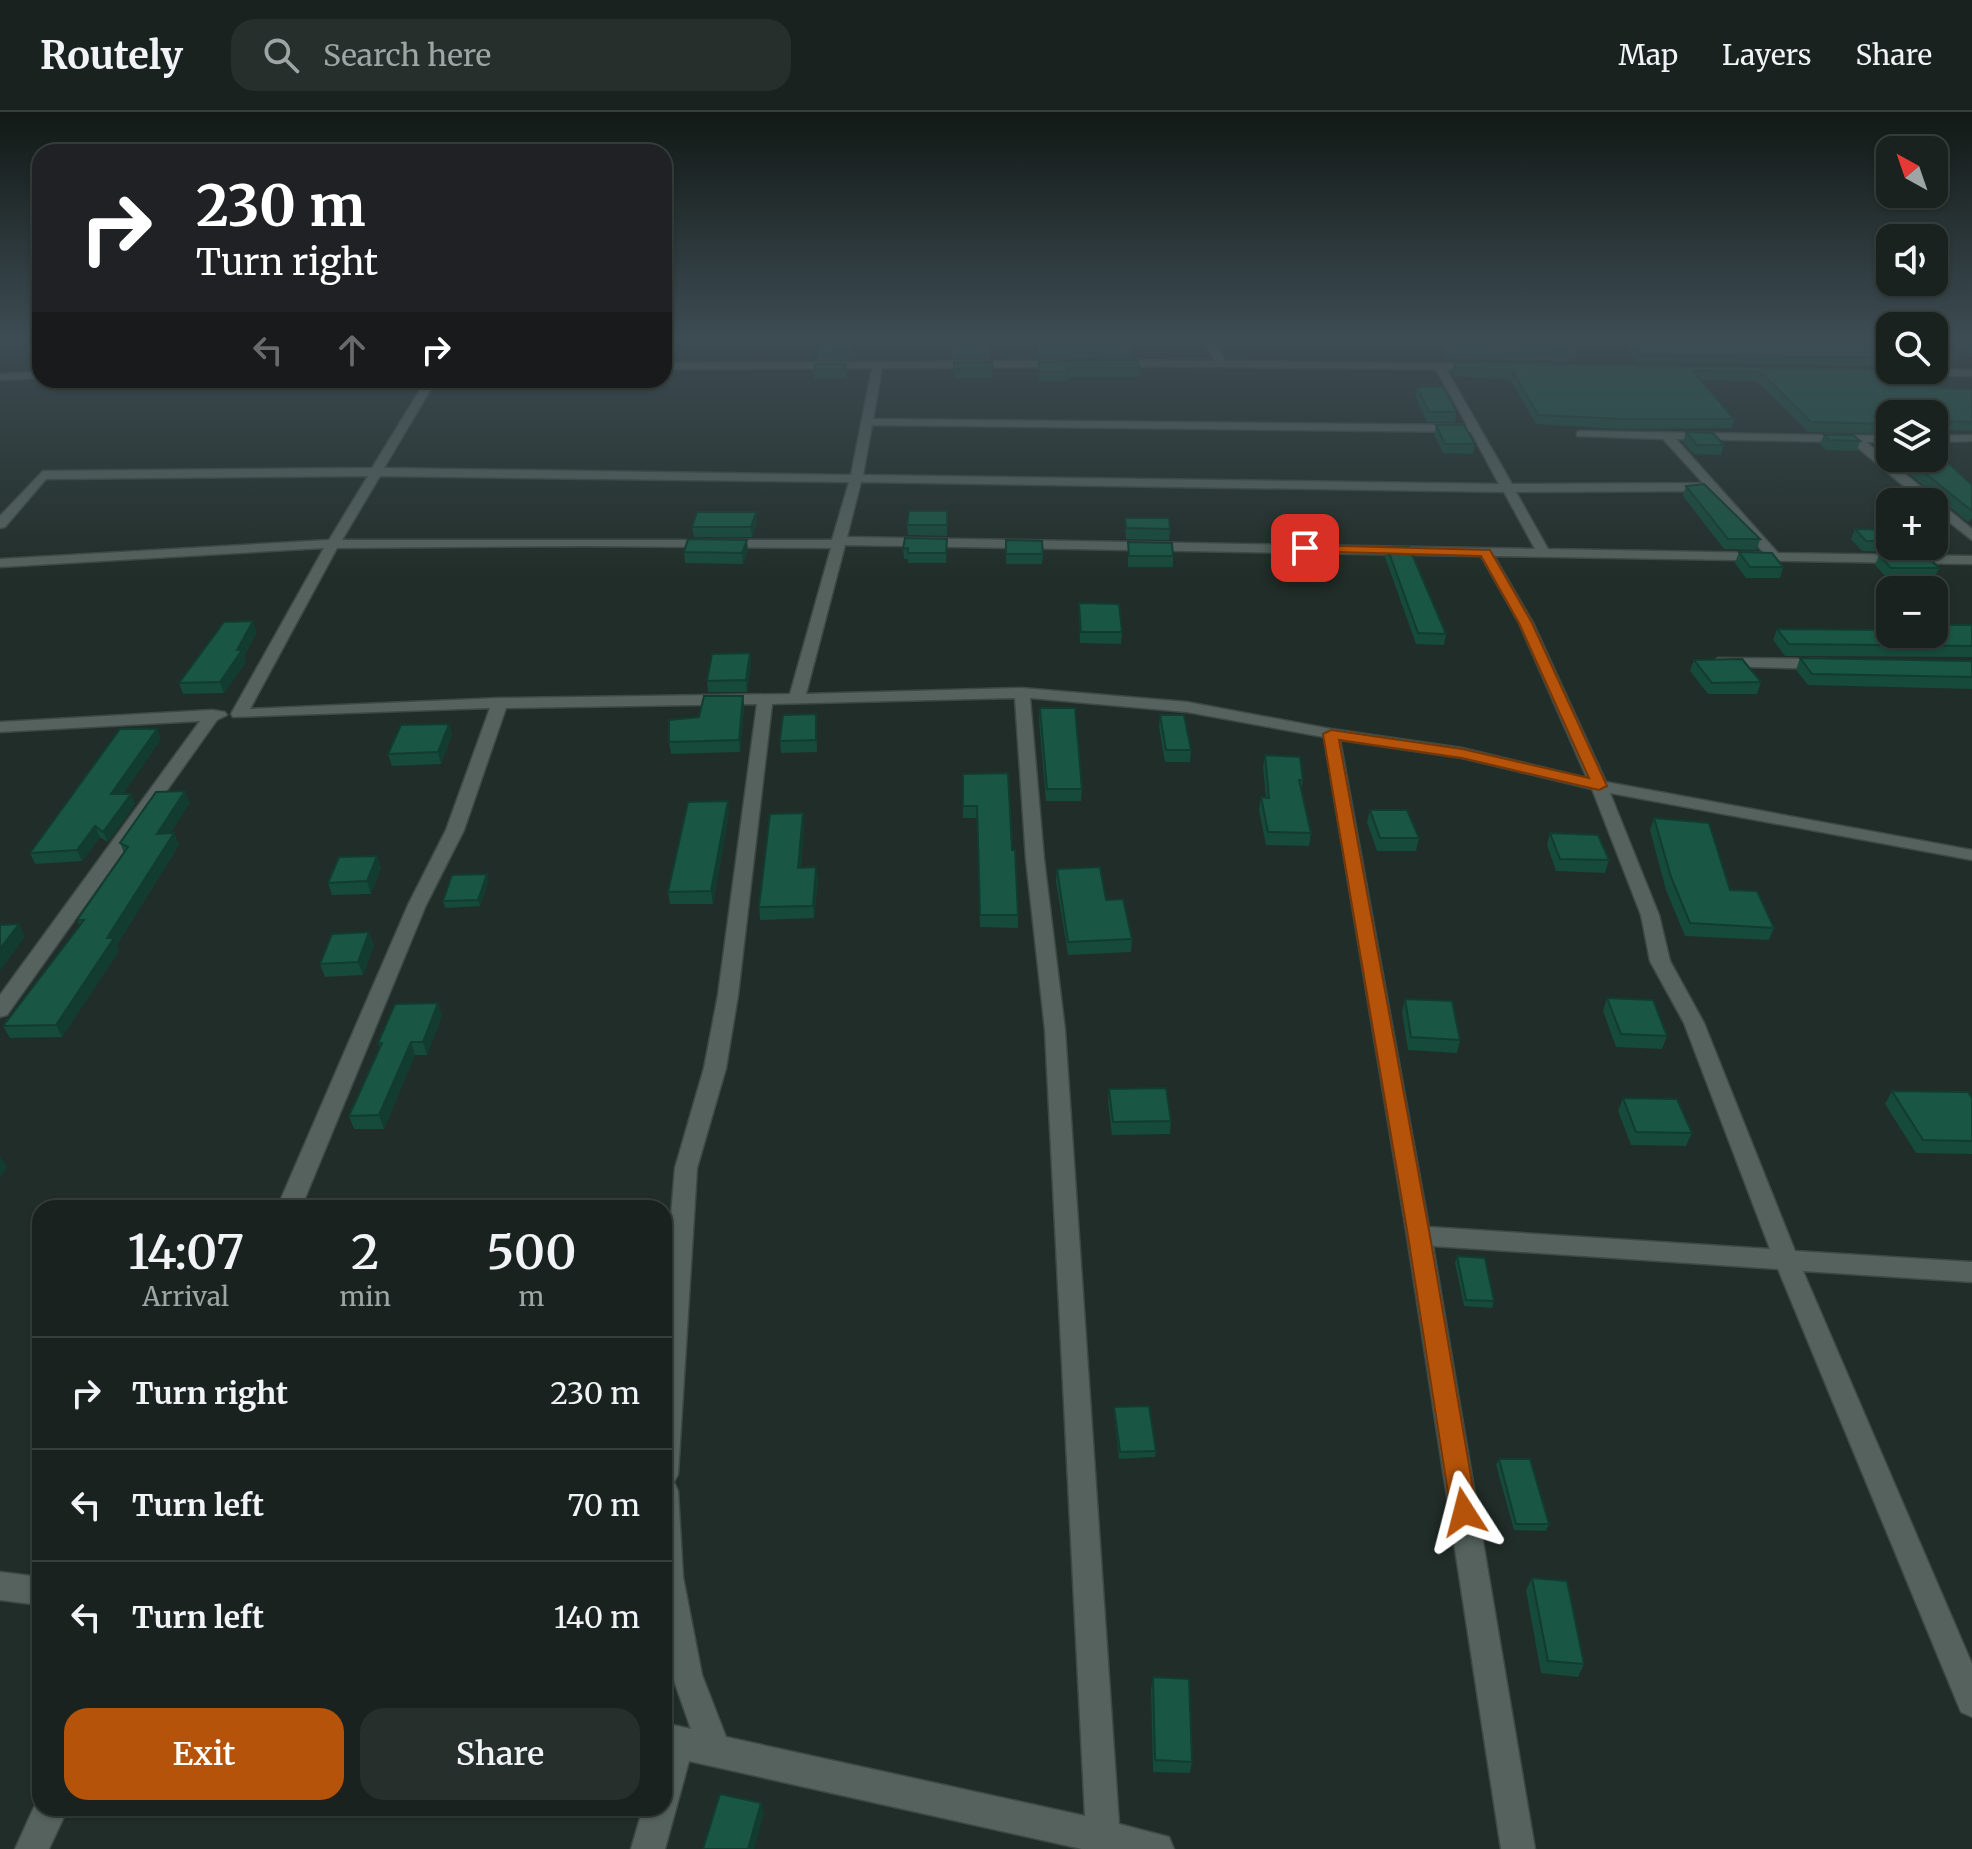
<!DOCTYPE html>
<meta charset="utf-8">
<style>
body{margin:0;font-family:Merriweather,serif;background:#262f2b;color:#f1f3f6;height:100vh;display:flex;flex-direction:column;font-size:30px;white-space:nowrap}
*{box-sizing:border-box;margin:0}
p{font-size:26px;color:#9fa4a4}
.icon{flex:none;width:44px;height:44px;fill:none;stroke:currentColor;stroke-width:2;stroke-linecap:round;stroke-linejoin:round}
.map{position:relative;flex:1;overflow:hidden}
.details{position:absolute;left:32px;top:1088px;width:640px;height:616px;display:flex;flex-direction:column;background:#19221e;border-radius:24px;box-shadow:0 2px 6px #0004,0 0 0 2px #373f3c}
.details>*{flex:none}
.top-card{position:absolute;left:32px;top:32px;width:640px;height:244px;border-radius:24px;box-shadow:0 2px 6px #0004,0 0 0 2px #373f3c;background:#202124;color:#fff;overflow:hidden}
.needle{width:52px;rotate:320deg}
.fabs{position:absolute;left:1876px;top:24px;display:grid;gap:16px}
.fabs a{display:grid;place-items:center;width:72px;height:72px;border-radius:16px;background:#19221e;box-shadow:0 2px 6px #0004,0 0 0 2px #373f3c;font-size:40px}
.pin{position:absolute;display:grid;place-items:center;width:68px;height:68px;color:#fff;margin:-34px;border-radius:16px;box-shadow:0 4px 12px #0006}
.me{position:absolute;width:88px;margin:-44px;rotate:351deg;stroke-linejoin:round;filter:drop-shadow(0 0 6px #0008)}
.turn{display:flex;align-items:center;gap:28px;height:168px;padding:0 32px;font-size:36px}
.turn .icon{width:104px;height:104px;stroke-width:2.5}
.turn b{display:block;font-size:56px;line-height:68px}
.lanes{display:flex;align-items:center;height:76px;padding:0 32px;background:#0003;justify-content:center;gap:40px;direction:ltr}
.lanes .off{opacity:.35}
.eta{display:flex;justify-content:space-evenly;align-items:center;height:136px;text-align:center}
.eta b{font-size:48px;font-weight:600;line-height:56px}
.cta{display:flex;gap:16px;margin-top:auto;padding:16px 32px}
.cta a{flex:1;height:92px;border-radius:24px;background:#b45309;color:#fff;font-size:32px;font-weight:600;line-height:92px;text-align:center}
.cta a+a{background:#262f2b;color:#f1f3f6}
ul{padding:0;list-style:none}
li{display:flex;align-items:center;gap:24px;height:112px;padding:0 32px;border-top:2px solid #373f3c}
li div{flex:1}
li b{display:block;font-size:30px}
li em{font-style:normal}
header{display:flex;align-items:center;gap:48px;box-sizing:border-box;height:112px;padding:0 40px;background:#19221e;border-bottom:2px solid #373f3c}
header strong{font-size:38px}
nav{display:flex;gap:44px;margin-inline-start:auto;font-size:28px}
.search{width:560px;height:72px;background:#262f2b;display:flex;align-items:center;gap:20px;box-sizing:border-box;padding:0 28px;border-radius:24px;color:#9fa4a4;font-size:30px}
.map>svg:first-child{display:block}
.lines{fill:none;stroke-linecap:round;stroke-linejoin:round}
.street-casing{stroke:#3e4844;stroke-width:3}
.street{fill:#55625d;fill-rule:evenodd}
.wall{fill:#164a3a}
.shaded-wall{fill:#123c2f}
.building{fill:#195643;stroke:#123c2f;stroke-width:2}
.route{fill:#b45309;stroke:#753606;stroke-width:2}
</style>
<header>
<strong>Routely</strong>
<div class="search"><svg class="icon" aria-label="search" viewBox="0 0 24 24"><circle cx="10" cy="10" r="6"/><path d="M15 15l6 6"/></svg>Search here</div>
<nav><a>Map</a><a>Layers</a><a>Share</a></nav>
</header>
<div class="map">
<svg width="1972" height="1737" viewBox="0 0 1972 1737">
<rect width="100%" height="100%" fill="#212d28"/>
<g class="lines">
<defs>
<path id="street" d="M1201,226H1211L1225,249L1484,252V256L1480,257H1446L1512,372L1703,371L1663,327L1577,324V320L1581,319L1890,324V330H1866L1972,417V428L1934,398V390H1923L1851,330L1676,327L1778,441L1972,444V452L1494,444L1533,511L1606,670L1972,738V748L1610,681L1659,803L1670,849L1704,911L1795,1139L1972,1150V1170L1803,1159L1972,1552V1605L1961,1600L1778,1157L1433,1134L1535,1737H1501L1407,1124L1324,625L1187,600L1030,586L1044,747L1065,918L1119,1712L1169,1725L1174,1737H1082L689,1649L665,1737H631L643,1696H664V1611L691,1617L672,1563L664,1522V1188L675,1056L704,956L718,883L757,592L506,596L464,718L426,793L301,1096H277L408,793L446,718L490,596L233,605L231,602L324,436L0,455V447L329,428L368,364L46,367L5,415L0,416V404L43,359L372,356L426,268H436L384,356L851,363L872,256L664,257V251L1064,249L1069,252L1064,255L882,256L873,307L1467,313L1436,257L1112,254L1107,251L1112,248L1215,249ZM872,313L1471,320L1499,372L863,363ZM380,364L849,370L832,428H342ZM861,370L1504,380L1535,437L847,425ZM1709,379L1764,441L1548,437L1516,380ZM845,433L1481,444L1519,511L1587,666L1462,636L1331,617L1187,590L1022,576L806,582ZM585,434L831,436L790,582L500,586L250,597L337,436ZM1015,586L1026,747L1045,918L1085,1704L726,1625L702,1563L683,1465L678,1379L674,1370L678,1362L697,1056L726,956L738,883L772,592ZM1340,628L1462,646L1592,677L1641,803L1650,849L1684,911L1770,1137L1429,1115Z
M1934,257L1972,258V264L1896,263L1891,260Z
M40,260V266L0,268V262Z
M1972,323V329L1934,330V324Z
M1718,546L1826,547L1834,552L1826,557L1713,554L1710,551Z
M212,598L225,600L227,603L217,608L7,903L0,905V883L200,609L0,620V610Z
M0,1460L40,1465V1493L0,1488Z
M39,1684L40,1696H68L49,1737H15Z"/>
</defs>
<use href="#street" class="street-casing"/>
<use href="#street" class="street"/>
</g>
<path class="wall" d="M820,226H853L849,249L818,250L817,241Z
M950,226H1132L1133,228L1132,245L1038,247V232L990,233V247L952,248Z
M1433,226H1564L1577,236L1574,249L1447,247L1442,234Z
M1619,226H1882L1890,233V254L1637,250Z
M1953,226H1972V245L1951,230Z
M1039,250L1140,256V265H1068L1067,269H1039Z
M1454,250L1890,257L1940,276L1972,277V319L1934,318V302H1890V322L1808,320L1757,269L1700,268L1734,307L1731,316L1620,317L1536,312L1510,267L1454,264L1452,259Z
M954,251L993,256L992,265L955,266Z
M846,252V266L814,267V258Z
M141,268H251L143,272Z
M1417,275L1457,300L1455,310H1427L1415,284Z
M1436,313L1475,332L1473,342L1443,341L1434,323Z
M1686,320L1724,333L1721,343L1694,342L1683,330Z
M1824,323L1860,329L1857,339L1826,338L1820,332Z
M1890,323V346L1874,333L1878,324Z
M1890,346H1934L1972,373V406L1968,410Z
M1686,374L1760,427L1757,438L1724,437L1683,384Z
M947,399V424L908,423L907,413Z
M1125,406L1170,417L1169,428L1126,427Z
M757,411L752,425H694L692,415Z
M1855,417L1890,418V434H1910L1907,440L1862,439L1851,427Z
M947,427L946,451H908V447H904L903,437Z
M1006,428L1043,442L1042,452H1006Z
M1128,430L1173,444V455H1128Z
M1387,435L1446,522L1444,533L1416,532L1385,445Z
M748,438L743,452L685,451L684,440Z
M1739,440L1783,455L1780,466H1746L1735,451Z
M1879,443L1939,456L1934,467L1887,466L1875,453Z
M1079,491L1122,520L1121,532L1080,531Z
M1972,513V545L1785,544L1773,528L1777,517L1890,522Z
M257,520L244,544L246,550L224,581L183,582L179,571Z
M750,541L751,553L747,580H708L707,569Z
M1800,546L1972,549V577L1808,573L1796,558Z
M1694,548L1761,570L1757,582H1708L1690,559Z
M743,584L744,595L740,640L671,642L669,630L699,605Z
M1040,596L1082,677L1081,689H1046L1039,608Z
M816,602L817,640L781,641L780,629Z
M1160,603L1191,638L1190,650H1165L1159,615Z
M449,612L452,623L441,652L392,654L388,642Z
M161,627L123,682L135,692L108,730L100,725L82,749L35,752L30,741Z
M1265,643L1303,668L1301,680L1311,721L1309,734L1266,733L1259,698L1261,685H1266L1263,655Z
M963,662L1012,738L1018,803V816L980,815L977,706H963Z
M190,691L170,721H174L179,733L117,833L119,839L62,925L10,926L3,914L80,813L77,808L124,741L120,731Z
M1370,698L1419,726L1416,739H1377L1367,710Z
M729,701L713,792H670L668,780Z
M1654,706L1730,778L1774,816L1769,828L1685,824L1666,778L1650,718Z
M804,714L801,756L816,755L818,768L814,806L760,808L759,795Z
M1550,721L1609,748L1605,761L1556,759L1547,733Z
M377,744L381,756L371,782L332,783L328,771Z
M1057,757L1106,788L1132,827L1131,840L1068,843L1056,769Z
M489,768L480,794L445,796L443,789Z
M369,820L374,833L363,863L325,865L320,852Z
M1607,886L1667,924L1662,937L1616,935L1603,899Z
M1405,887L1460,928L1457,941L1408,938L1402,900Z
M438,891L442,904L427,943H415L384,1017H354L349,1004L380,936L378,931Z
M1109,977L1171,1009L1170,1022L1112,1023L1108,990Z
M1892,979L1972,986V1042L1916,1041L1885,992Z
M1623,986L1692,1021L1686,1034L1631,1033L1618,999Z
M1457,1144L1494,1189L1492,1196L1464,1194L1455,1151Z
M1114,1295L1156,1339L1155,1345L1119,1347L1114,1302Z
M1499,1347L1549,1412L1546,1419L1514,1418L1496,1353Z
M1532,1466L1584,1552L1578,1565L1541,1561L1526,1478Z
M1153,1565L1192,1650L1190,1661L1153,1660L1151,1577Z"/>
<path class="shaded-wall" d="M851,226H853L849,249L848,240Z
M756,400L757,411L752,425L751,415Z
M747,428L748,438L743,452L742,441Z
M253,509L257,520L244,544L246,550L224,581L220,570Z
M750,541L751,553L747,580L746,568Z
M743,584L744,595L740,640L739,628Z
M449,612L452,623L441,652L438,640Z
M157,617L161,627L116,693L111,682Z
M185,679L190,691L162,734L157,722Z
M131,682L135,692L108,730L103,720Z
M728,689L729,701L713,792L711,779Z
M803,701L804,714L800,768L798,756Z
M95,714L100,725L82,749L77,738Z
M174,721L179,733L117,833L119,839L62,925L56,913L107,826Z
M377,744L381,756L371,782L367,769Z
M816,755L818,768L814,806L813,794Z
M487,762L489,768L480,794L478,788Z
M19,812L25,825L0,859V837Z
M369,820L374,833L363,863L358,850Z
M438,891L442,904L427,943L423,930Z
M411,930L415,943L384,1017L379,1003Z
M0,1044L7,1055L0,1066Z
M761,1691L764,1702L754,1737H748Z"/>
<path class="building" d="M820,226H851L848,240L817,241Z
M952,226H990V230L952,231Z
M1038,226H1132L1133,228L1039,229Z
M1446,226H1564L1577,236L1450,234Z
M1627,226H1882L1890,233V246L1639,243Z
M1961,226H1972V234Z
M1137,248L1140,256H1067L1068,260H1039V250Z
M992,250L993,256L954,257V251Z
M1454,250L1920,258L1940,276L1972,277V310L1934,309V302H1890V312L1811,310L1760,260L1693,259L1734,307H1622L1538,303L1512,258L1456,255Z
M815,252H846L845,257L814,258Z
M1417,275H1443L1457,300H1429Z
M1436,313H1464L1475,332H1445Z
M1686,320L1713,321L1724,333H1697Z
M1824,323H1853L1860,329L1829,328Z
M1890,323V333L1878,324Z
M1934,338L1972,373V399L1906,346H1934Z
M1704,372L1760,427H1728L1686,374Z
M909,399H947V413H907Z
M697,400H756L751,415H692Z
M1125,406H1169L1170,417L1126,416Z
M1855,417L1890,418V429H1866Z
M905,426L947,427L946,441H908V436L903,437Z
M688,427L747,428L742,441L684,440Z
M1006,428L1042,429L1043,442H1006Z
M1128,430L1172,431L1173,444H1129Z
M1387,435H1409L1446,522L1418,521Z
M1739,440L1772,441L1783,455H1750Z
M1879,443H1926L1939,456H1891Z
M1079,491L1119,492L1122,520H1081Z
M253,509L237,538H242L220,570L179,571L224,510Z
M1934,513H1972V534L1789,532L1777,517L1890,518V522H1934Z
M750,541L746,568L707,569L712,542Z
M1800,546L1972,549V565L1812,562Z
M1742,547L1761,570L1712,571L1694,548Z
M704,584H743L739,628L669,630V608L699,605Z
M1040,596H1075L1082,677H1047Z
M816,602V628L780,629L783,603Z
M1160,603H1184L1191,638H1166Z
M449,612L438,640L388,642L401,613Z
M120,617H157L111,682H131L103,720L95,714L77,738L30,741Z
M1265,643L1300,645L1303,668H1299L1311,721L1268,720L1261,685L1269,686Z
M1008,661L1012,738H1015L1018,803H980L977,694H963V662Z
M185,679L157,722L174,721L107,826H114L56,913L3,914L84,808H77L128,735L120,731L156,680Z
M728,689L711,779L668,780L688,690Z
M1370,698H1407L1419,726H1380Z
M803,701L798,756L816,755L813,794L759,795L770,702Z
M1654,706L1709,711L1730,778L1757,779L1774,816L1690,811L1671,765Z
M1550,721L1598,723L1609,748L1560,747Z
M377,744L367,769L328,771L339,745Z
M1100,755L1106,788L1123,787L1132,827L1068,830L1057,757Z
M487,762L478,788L443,789L452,763Z
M19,812L0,837V813Z
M369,820L358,850L320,852L332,822Z
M1607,886L1653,888L1667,924L1621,922Z
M1405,887L1452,889L1460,928L1411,925Z
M438,891L423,930H411L379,1003L349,1004L382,931H378L395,892Z
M1166,976L1171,1009L1113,1010L1109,977Z
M1892,979L1968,980L1972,986V1029L1923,1028Z
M1623,986L1677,987L1692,1021L1636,1020Z
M1457,1144L1485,1146L1494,1189L1466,1188Z
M1149,1294L1156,1339L1120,1340L1114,1295Z
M1499,1347H1530L1549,1412H1516Z
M1532,1466L1567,1469L1584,1552L1548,1549Z
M1153,1565L1189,1567L1192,1650L1155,1648Z
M720,1682L761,1691L748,1737H703Z"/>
<linearGradient id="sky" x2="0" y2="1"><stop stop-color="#121916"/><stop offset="0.48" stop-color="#3d4c53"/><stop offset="1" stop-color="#3d4c53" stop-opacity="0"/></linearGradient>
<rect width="1972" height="469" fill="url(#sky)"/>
<path class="route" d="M1305,433L1490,438L1532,511L1607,674L1599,678L1462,646L1339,628L1430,1124L1477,1400L1473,1408L1464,1412L1455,1408L1451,1400L1408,1124L1323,622L1331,618L1462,637L1589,666L1519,511L1481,444L1301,439V434Z"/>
</svg>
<div class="fabs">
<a><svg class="needle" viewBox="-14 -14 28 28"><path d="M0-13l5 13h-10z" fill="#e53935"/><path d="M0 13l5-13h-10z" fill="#9fa4a4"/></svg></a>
<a><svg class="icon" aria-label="sound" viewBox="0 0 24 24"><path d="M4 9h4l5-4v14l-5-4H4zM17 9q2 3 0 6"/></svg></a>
<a><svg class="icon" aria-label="search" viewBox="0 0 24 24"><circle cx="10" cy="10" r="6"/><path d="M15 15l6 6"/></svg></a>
<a><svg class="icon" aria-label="layers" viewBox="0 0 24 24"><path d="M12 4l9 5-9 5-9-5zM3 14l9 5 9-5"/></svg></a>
<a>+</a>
<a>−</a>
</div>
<div class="pin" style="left:1305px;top:436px;background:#d93025"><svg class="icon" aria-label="arrive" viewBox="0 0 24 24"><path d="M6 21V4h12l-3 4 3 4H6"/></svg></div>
<svg class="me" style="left:1464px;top:1400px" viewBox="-20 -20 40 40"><path d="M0-17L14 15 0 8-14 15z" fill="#b45309" stroke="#fff" stroke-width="4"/></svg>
<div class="top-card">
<div class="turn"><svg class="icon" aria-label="right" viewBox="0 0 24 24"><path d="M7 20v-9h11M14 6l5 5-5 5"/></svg><div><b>230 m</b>Turn right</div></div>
<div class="lanes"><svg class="icon off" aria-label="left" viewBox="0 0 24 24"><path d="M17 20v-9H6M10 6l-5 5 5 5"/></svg><svg class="icon off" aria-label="ahead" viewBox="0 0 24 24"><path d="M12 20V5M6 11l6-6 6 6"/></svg><svg class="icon" aria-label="right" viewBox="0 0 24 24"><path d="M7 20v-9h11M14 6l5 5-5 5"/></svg></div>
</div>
<section class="details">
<div class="eta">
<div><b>14:07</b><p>Arrival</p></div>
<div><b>2</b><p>min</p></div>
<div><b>500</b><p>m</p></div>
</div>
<ul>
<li><svg class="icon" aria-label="right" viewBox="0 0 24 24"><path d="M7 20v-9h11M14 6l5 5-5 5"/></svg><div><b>Turn right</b></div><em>230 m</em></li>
<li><svg class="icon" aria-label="left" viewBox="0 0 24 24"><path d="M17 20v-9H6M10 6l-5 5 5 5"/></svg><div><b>Turn left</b></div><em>70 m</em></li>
<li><svg class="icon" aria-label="left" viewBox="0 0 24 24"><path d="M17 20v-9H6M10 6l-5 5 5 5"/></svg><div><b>Turn left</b></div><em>140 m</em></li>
</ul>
<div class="cta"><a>Exit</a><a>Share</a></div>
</section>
</div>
